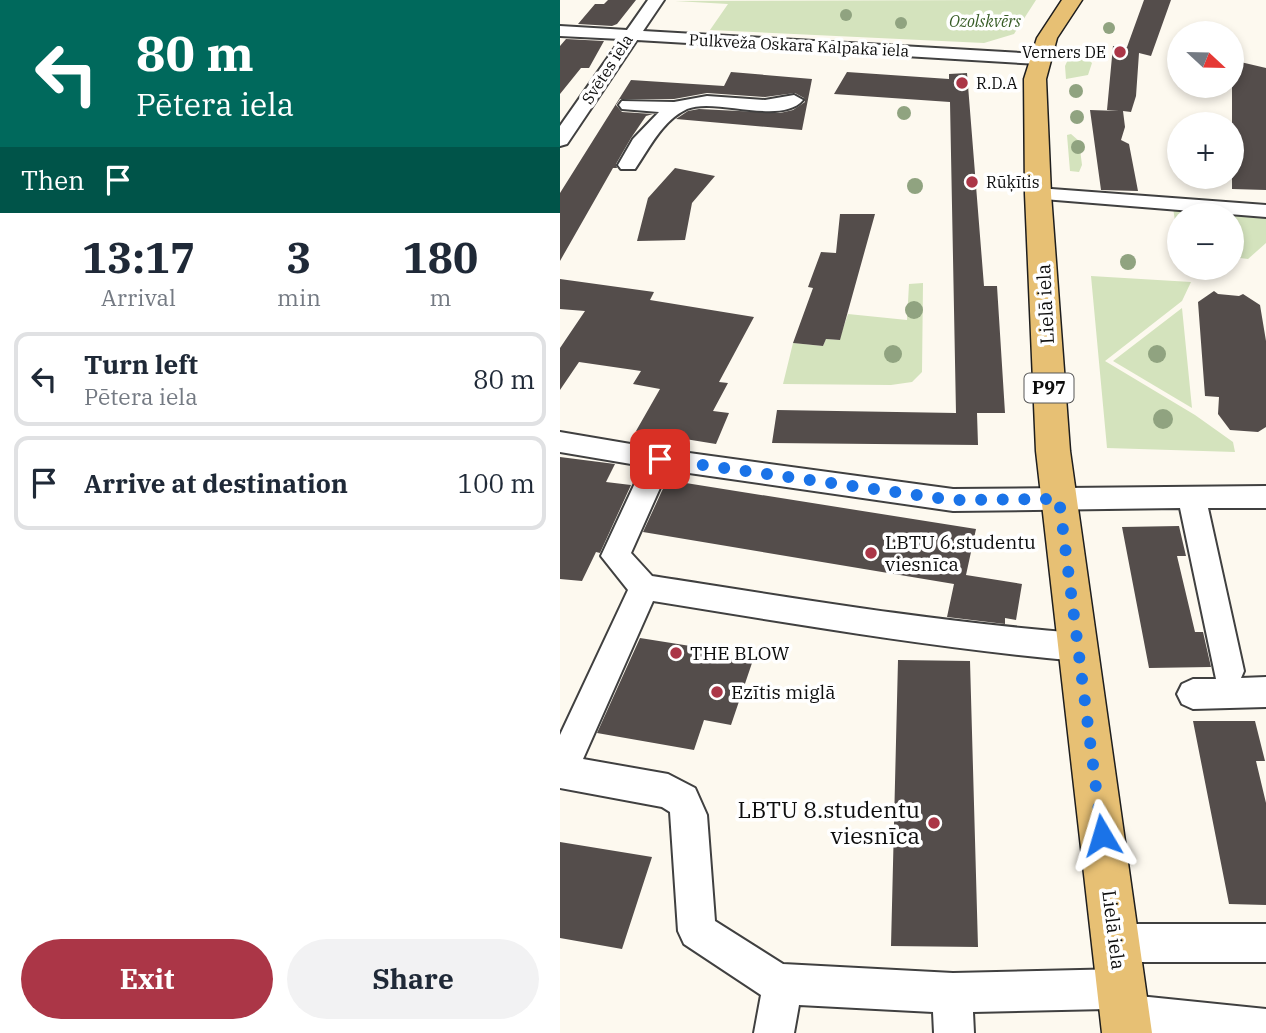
<!DOCTYPE html>
<meta charset="utf-8">
<style>
body{margin:0;font-family:"IBM Plex Serif",serif;background:#f2f2f3;color:#1f2937;height:100vh;display:flex;flex-direction:column;font-size:26px;white-space:nowrap}
*{box-sizing:border-box;margin:0}
p{font-size:23px;color:#747a83}
.icon{flex:none;width:38px;height:38px;fill:none;stroke:currentColor;stroke-width:2;stroke-linecap:round;stroke-linejoin:round}
.map{position:relative;flex:1;overflow:hidden}
.side{display:flex;flex-direction:column;background:#fff;width:560px}
.side>*{flex:none}
.hud{background:#00695c;color:#fff;overflow:hidden}
.needle{width:46px;rotate:112deg}
.fabs{position:absolute;left:607px;top:21px;display:grid;gap:14px}
.fabs a{display:grid;place-items:center;width:77px;height:77px;border-radius:50%;background:#fff;box-shadow:0 4px 10px #0003;font-size:35px}
.pin{position:absolute;display:grid;place-items:center;width:60px;height:60px;color:#fff;margin:-30px;border-radius:14px;box-shadow:0 4px 10px #0006}
.me{position:absolute;width:77px;margin:-38px;rotate:353deg;stroke-linejoin:round;filter:drop-shadow(0 0 5px #0008)}
.turn{display:flex;align-items:center;gap:24px;height:147px;padding:0 21px;font-size:32px}
.turn .icon{width:91px;height:91px;stroke-width:2.5}
.turn b{display:block;font-size:49px;line-height:60px}
.then{display:flex;align-items:center;height:66px;padding:0 21px;background:#0003;gap:14px;font-size:26px}
.eta{display:flex;justify-content:space-evenly;align-items:center;height:119px;text-align:center}
.eta b{font-size:42px;font-weight:800;line-height:49px}
.button{display:flex;gap:14px;margin-top:auto;padding:14px 21px}
.button a{flex:1;height:80px;border-radius:42px;background:#ab3647;color:#fff;font-size:28px;font-weight:800;line-height:80px;text-align:center}
.button a+a{background:#f2f2f3;color:#1f2937}
ul{padding:0;list-style:none}
li{display:flex;align-items:center;gap:21px;height:94px;margin:0 14px 10px;padding:0 7px;border:4px solid #e0e1e3;border-radius:14px}
li div{flex:1}
li b{display:block;font-size:26px}
li em{font-style:normal}
main{display:flex;flex:1;min-height:0}
.map>svg:first-child{display:block}
.green{fill:#d4e3bd}
.building{fill:#544d4b}
.lines{fill:none;stroke-linecap:round;stroke-linejoin:round}
.minor-casing{stroke:#404040;stroke-width:4}
.major-casing{stroke:#1e1e1e;stroke-width:3}
.minor{fill:#fff;fill-rule:evenodd}
.major{fill:#e7c074;fill-rule:evenodd}
.tree{fill:#90a380}
.route{stroke:#1a73e8;stroke-width:12;stroke-dasharray:0 21.6}
.poi-dot{fill:#ab3647;stroke:#fff;stroke-width:2.5}
.labels{text-anchor:middle;stroke-width:7;stroke-linejoin:round;paint-order:stroke}
.far-park-label{font-size:16px;font-style:italic;fill:#365c25;stroke:#fff}
.far-street-label{font-size:16px;fill:#0d0d0d;stroke:#fff}
.far-poi-label{font-size:16px;fill:#0d0d0d;stroke:#fff;text-anchor:start}
.shield{fill:#fff;stroke:#565656;stroke-width:2}
.shield-label{font-size:18px;font-weight:bold;fill:#0d0d0d}
.street-label{font-size:19px;fill:#0d0d0d;stroke:#fff}
.poi-label{font-size:19px;fill:#0d0d0d;stroke:#fff;text-anchor:start}
.near-poi-label{font-size:23px;fill:#0d0d0d;stroke:#fff;text-anchor:end}
</style>
<main>
<section class="side">
<div class="hud">
<div class="turn"><svg class="icon" aria-label="left" viewBox="0 0 24 24"><path d="M17 20v-9H6M10 6l-5 5 5 5"/></svg><div><b>80 m</b>Pētera iela</div></div>
<div class="then">Then<svg class="icon" aria-label="arrive" viewBox="0 0 24 24"><path d="M6 21V4h12l-3 4 3 4H6"/></svg></div>
</div>
<div class="eta">
<div><b>13:17</b><p>Arrival</p></div>
<div><b>3</b><p>min</p></div>
<div><b>180</b><p>m</p></div>
</div>
<ul>
<li><svg class="icon" aria-label="left" viewBox="0 0 24 24"><path d="M17 20v-9H6M10 6l-5 5 5 5"/></svg><div><b>Turn left</b><p>Pētera iela</p></div><em>80 m</em></li>
<li><svg class="icon" aria-label="arrive" viewBox="0 0 24 24"><path d="M6 21V4h12l-3 4 3 4H6"/></svg><div><b>Arrive at destination</b></div><em>100 m</em></li>
</ul>
<div class="button"><a>Exit</a><a>Share</a></div>
</section>
<div class="map">
<svg width="706" height="1033" viewBox="0 0 706 1033">
<rect width="100%" height="100%" fill="#fdf9ef"/>
<path class="green" d="M476,0L454,34L424,43L150,30L168,4L115,1Z
M512,51L523,54L532,63L528,75L506,79L505,66Z
M511,134L519,141L522,165L519,172L510,171L507,135Z
M613,208L706,216V243L688,259L672,257V215H620L619,229L616,227Z
M531,276L631,282L622,301L545,361L635,415L673,442L675,452L547,448Z
M363,283L362,372L352,382L331,385L223,384L233,343L263,346L266,339L279,340L288,314L347,320L349,284Z
M622,308L632,408L553,361Z"/>
<path class="building" d="M48,0H76L57,24L52,26L18,24L35,4H44Z
M584,0H611L591,56L579,53L576,96L571,112L563,111L565,127L561,140L569,144L578,191L541,190L530,110L559,111L547,110L553,46L567,47Z
M6,39L44,41L29,68H21L0,94V46Z
M672,60L706,68V190L672,189Z
M171,72L252,79L242,130L116,119L128,111L139,109L220,113L233,110L245,102L244,98L235,93L205,97L147,93L114,99H60L56,105L62,112L93,114L86,116L71,138L56,164L57,168H53L0,261V193L71,80L164,86Z
M287,72L389,79V74L407,73L424,286H437L445,413H417L418,445L212,443L217,410L396,413L390,102L274,94Z
M115,168L155,176L132,203L125,240L77,241L88,198Z
M280,214H315L280,340L266,339L263,346L233,343L253,288L248,287L261,252L276,253Z
M0,279L94,292L90,300L194,317L159,382L168,383L153,411L169,413L156,444L76,431L100,389L73,384L81,371L19,362L0,390V348L25,311L0,309Z
M654,291L658,294L679,296L683,294L700,305L706,341V427L698,432L670,430L658,414L659,397L645,396L638,302Z
M0,457L55,464L46,482L71,485L40,553L36,552L22,581L0,579Z
M107,480L416,529L406,575L462,584L456,620L445,618V624L387,617L394,584L83,532Z
M619,526L626,556H617L635,632H643L651,667L589,668L562,527Z
M80,638L168,652L166,658L192,663L171,725L144,720L134,750L37,733Z
M338,660L410,661L418,947L331,946Z
M633,721H695L705,761H696L706,803V905L669,904Z
M0,842L92,857L62,949L0,938Z"/>
<g class="lines">
<defs>
<path id="minor" d="M88,0H104L83,31L479,54L487,59L479,64L77,40L7,144L0,146V126L61,39L0,36V26L67,30Z
M234,95L243,100C221,126 155,97 127,109C102,121 90,147 75,169H61L58,165L73,139L99,112L62,109L59,105L62,101L114,102L147,96L205,100Z
M478,188L706,205V217L471,198L468,194L471,190Z
M0,432L100,449L393,489L706,486V508H648L684,671L681,678L706,677V707L633,709L622,704L617,694L622,684L633,679H656L620,508L393,511L108,470L71,553L92,576C234,598 375,622 518,633L529,637L534,647L529,657L518,661C375,648 234,624 93,601L23,759L108,774L135,788L147,815L155,921L223,964L393,973L562,969L576,975L582,989L579,996L706,1009V1033H560L551,1029L545,1015L547,1009L413,1012L414,1033H374L373,1012L239,1005L234,1033H194L201,995L124,944L118,931L110,812L102,807L0,788V735L68,590L41,556L83,466L0,452Z
M556,924H706V962H556L542,957L537,943L542,929Z"/>
<path id="major" d="M502,0H522L497,38L486,79L491,194L510,451L592,1033H542L476,451L465,194L464,79L477,38Z"/>
</defs>
<use href="#minor" class="minor-casing"/>
<use href="#major" class="major-casing"/>
<use href="#minor" class="minor"/>
<use href="#major" class="major"/>
</g>
<g class="tree">
<circle cx="286" cy="15" r="6"/>
<circle cx="341" cy="23" r="6"/>
<circle cx="549" cy="28" r="6"/>
<circle cx="516" cy="91" r="7"/>
<circle cx="344" cy="113" r="7"/>
<circle cx="517" cy="117" r="7"/>
<circle cx="518" cy="147" r="7"/>
<circle cx="355" cy="186" r="8"/>
<circle cx="568" cy="262" r="8"/>
<circle cx="354" cy="310" r="9"/>
<circle cx="333" cy="354" r="9"/>
<circle cx="597" cy="354" r="9"/>
<circle cx="603" cy="419" r="10"/>
</g>
<g class="lines">
<path class="route" d="M100,459L393,500L499,499L542,835"/>
</g>
<g class="poi-dot">
<circle cx="560" cy="52" r="7"/>
<circle cx="402" cy="83" r="7"/>
<circle cx="412" cy="182" r="7"/>
<circle cx="311" cy="553" r="7"/>
<circle cx="116" cy="653" r="7"/>
<circle cx="157" cy="692" r="7"/>
<circle cx="374" cy="823" r="7"/>
</g>
<g class="labels">
<g class="far-park-label">
<text x="425" y="27">Ozolskvērs</text>
</g>
<g class="far-street-label">
<text transform="translate(239 45) rotate(3)" y="6">Pulkveža Oskara Kalpaka iela</text>
<text transform="translate(47 69) rotate(-57)" y="6">Svētes iela</text>
</g>
<g class="far-poi-label">
<text x="546" y="58" text-anchor="end">Verners DE</text>
<text x="416" y="89">R.D.A</text>
<text x="426" y="188">Rūķītis</text>
</g>
<rect class="shield" x="464.5" y="373.5" width="49" height="29" rx="5"/>
<g class="shield-label">
<text x="489" y="394">P97</text>
</g>
<g class="street-label">
<text transform="translate(485 304) rotate(-93)" y="7">Lielā iela</text>
<text transform="translate(554 930) rotate(83)" y="7">Lielā iela</text>
</g>
<g class="poi-label">
<text x="325" y="549">LBTU 6.studentu<tspan x="325" dy="22">viesnīca</tspan></text>
<text x="130" y="660">THE BLOW</text>
<text x="171" y="699">Ezītis miglā</text>
</g>
<g class="near-poi-label">
<text x="360" y="818">LBTU 8.studentu<tspan x="360" dy="26">viesnīca</tspan></text>
</g>
</g>
</svg>
<div class="fabs">
<a><svg class="needle" viewBox="-14 -14 28 28"><path d="M0-13l5 13h-10z" fill="#e53935"/><path d="M0 13l5-13h-10z" fill="#747a83"/></svg></a>
<a>+</a>
<a>−</a>
</div>
<div class="pin" style="left:100px;top:459px;background:#d93025"><svg class="icon" aria-label="arrive" viewBox="0 0 24 24"><path d="M6 21V4h12l-3 4 3 4H6"/></svg></div>
<svg class="me" style="left:542px;top:835px" viewBox="-20 -20 40 40"><path d="M0-17L14 15 0 8-14 15z" fill="#1a73e8" stroke="#fff" stroke-width="4"/></svg>
</div>
</main>
